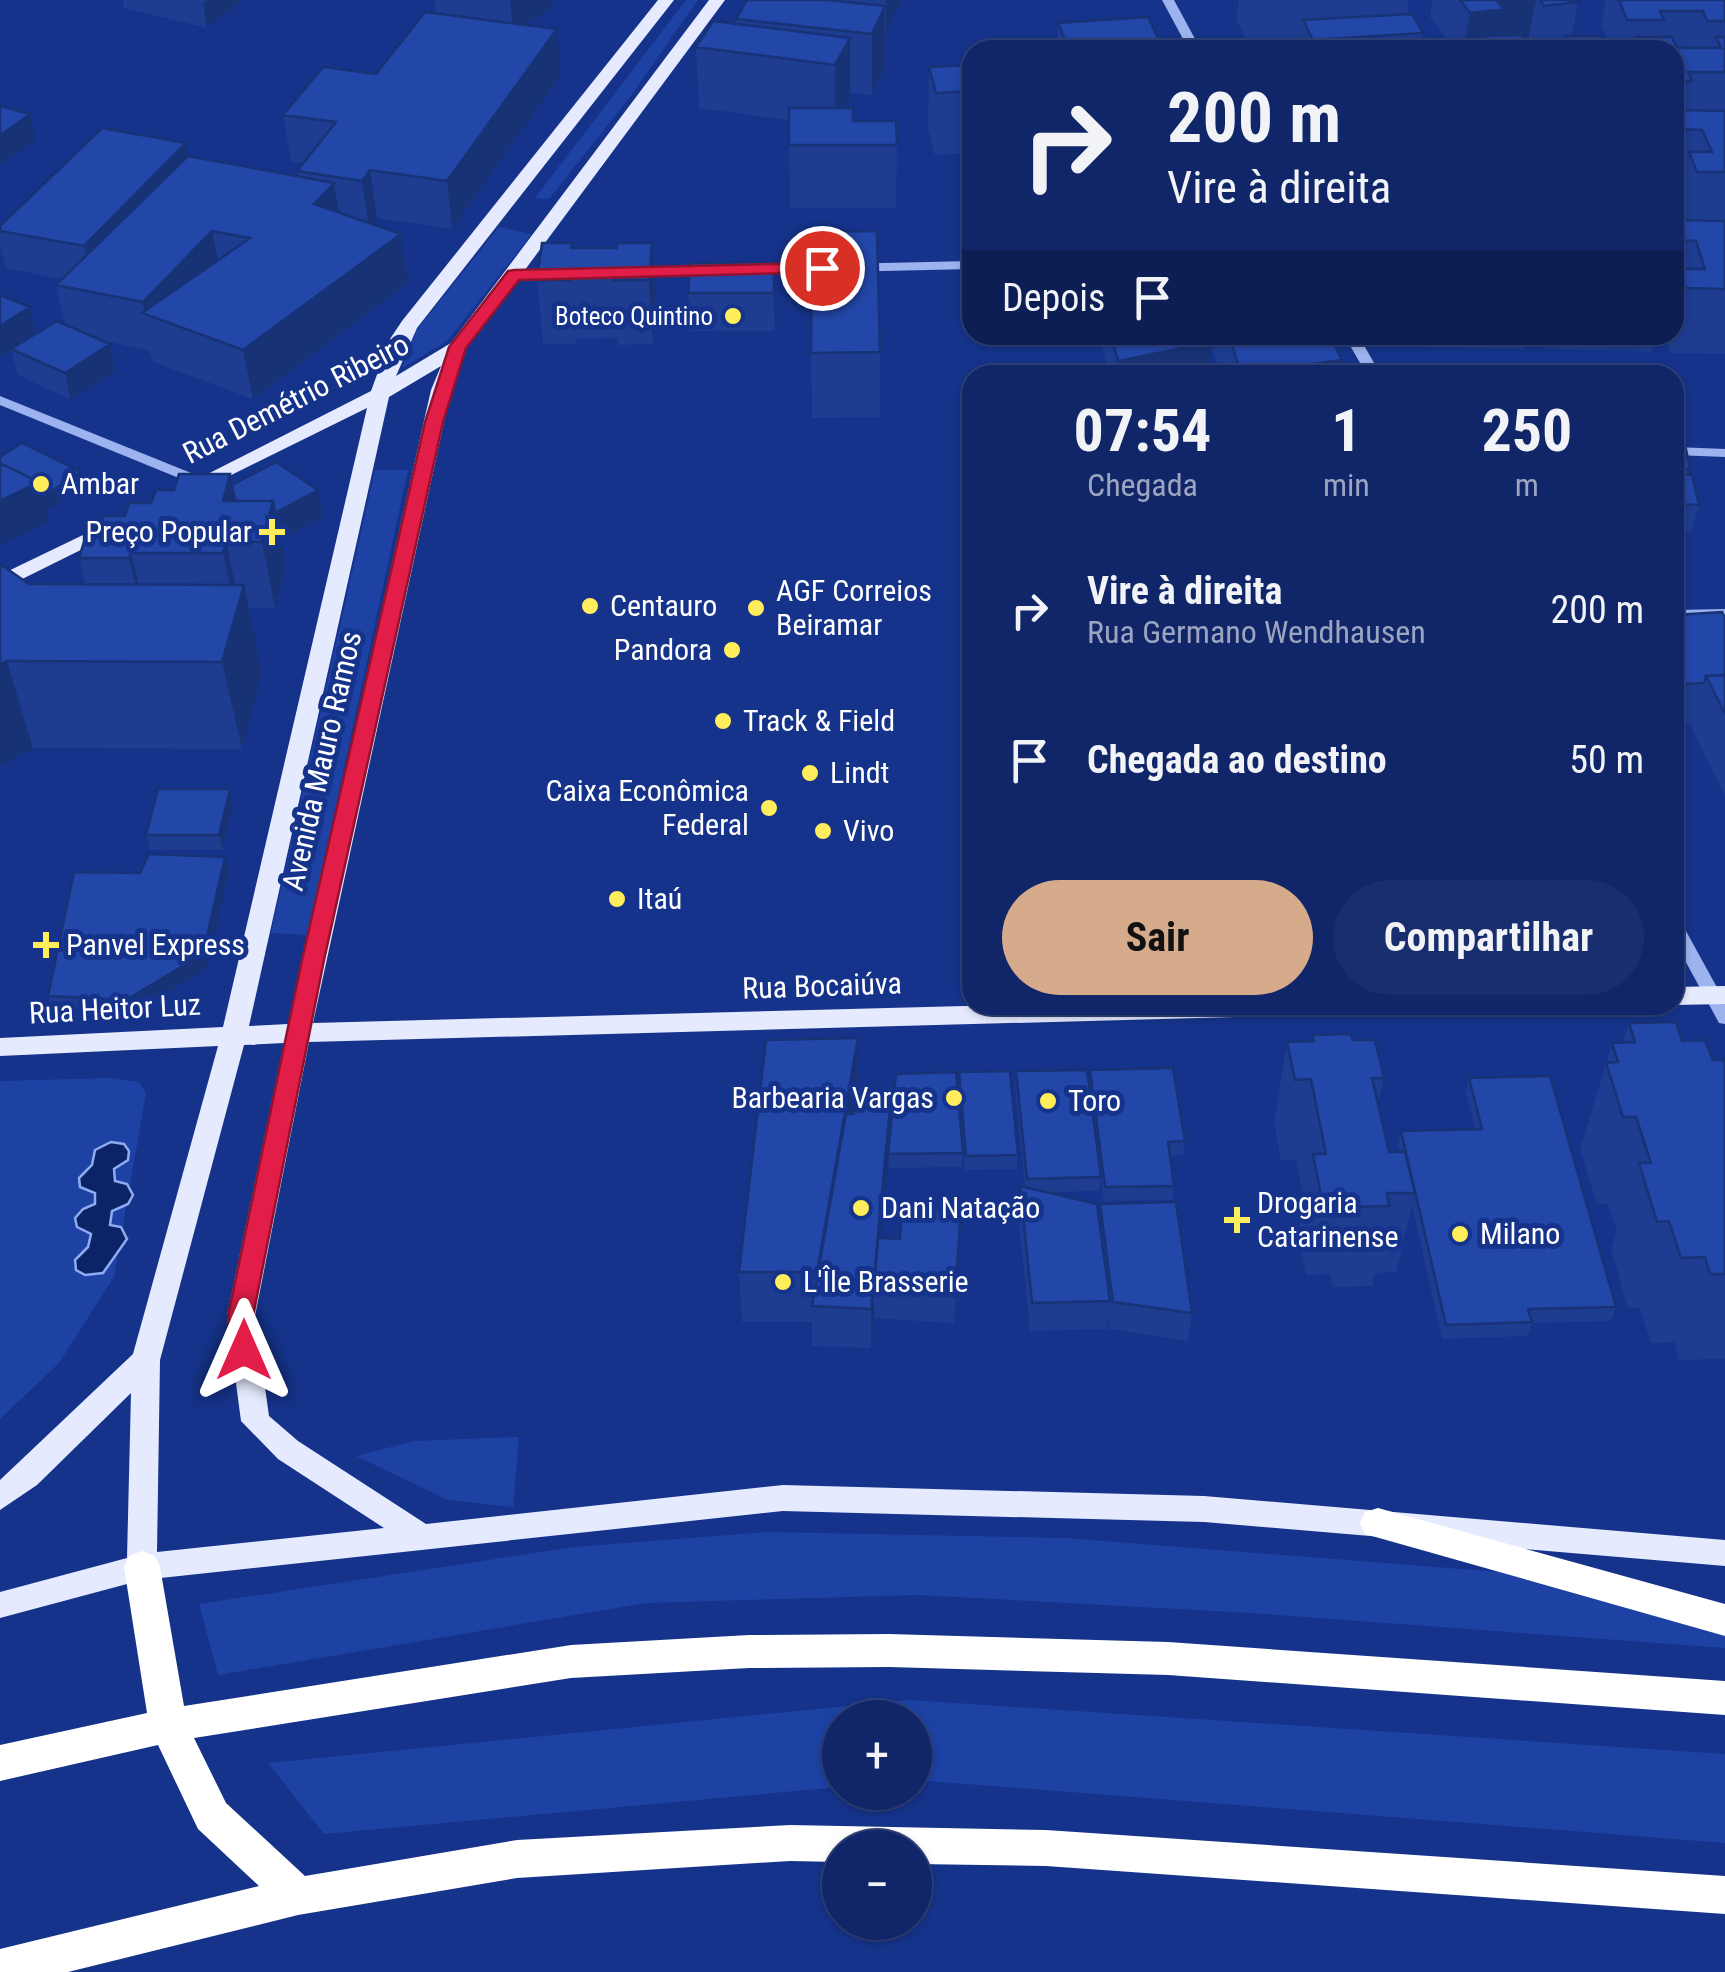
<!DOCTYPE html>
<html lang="pt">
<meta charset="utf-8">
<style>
body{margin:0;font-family:"Roboto Condensed",sans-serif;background:#192e6e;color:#f1f3f6;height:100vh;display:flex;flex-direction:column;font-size:38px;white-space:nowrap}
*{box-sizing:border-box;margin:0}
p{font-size:32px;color:#9ca5c0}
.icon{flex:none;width:55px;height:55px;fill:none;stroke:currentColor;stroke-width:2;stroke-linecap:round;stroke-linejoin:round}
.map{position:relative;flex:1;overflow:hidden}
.sheet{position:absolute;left:962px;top:365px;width:722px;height:650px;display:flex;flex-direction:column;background:#102668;border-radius:30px;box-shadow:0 2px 8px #0004,0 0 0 2px #30437c}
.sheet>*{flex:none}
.banner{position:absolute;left:962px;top:40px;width:722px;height:305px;border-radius:30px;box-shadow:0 2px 8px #0004,0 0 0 2px #30437c;background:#102668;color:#f1f3f6;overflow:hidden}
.tools{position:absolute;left:822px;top:1700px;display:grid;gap:20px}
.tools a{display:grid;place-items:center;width:110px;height:110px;border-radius:50%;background:#102668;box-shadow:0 2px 8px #0004,0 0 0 2px #30437c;font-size:50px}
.pin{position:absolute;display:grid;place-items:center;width:85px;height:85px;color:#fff;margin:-42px;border:5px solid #fff;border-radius:50%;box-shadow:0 2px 10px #0007}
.me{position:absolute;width:110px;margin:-55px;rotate:0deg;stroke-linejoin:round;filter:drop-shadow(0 0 8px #0008)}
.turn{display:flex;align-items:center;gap:35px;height:210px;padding:0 40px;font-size:45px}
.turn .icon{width:130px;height:130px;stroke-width:2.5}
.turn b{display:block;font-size:70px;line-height:85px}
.then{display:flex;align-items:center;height:95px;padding:0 40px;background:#0003;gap:20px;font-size:38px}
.eta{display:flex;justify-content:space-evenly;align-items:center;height:170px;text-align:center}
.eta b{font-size:60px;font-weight:700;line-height:70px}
.cta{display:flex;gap:20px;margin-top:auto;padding:20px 40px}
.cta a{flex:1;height:115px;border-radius:60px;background:#d6ab8b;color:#111;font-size:40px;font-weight:700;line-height:115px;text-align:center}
.cta a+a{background:#192e6e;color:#f1f3f6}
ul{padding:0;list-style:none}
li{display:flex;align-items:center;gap:30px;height:150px;padding:0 40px}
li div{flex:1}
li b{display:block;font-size:38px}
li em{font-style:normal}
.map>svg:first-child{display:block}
.green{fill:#1d42a4}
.water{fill:#0d2367;stroke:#8fabf2;stroke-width:2.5}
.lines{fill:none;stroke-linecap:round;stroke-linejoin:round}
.minor{fill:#9db3ef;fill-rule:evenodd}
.major{fill:#e5eaff;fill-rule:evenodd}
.highway{fill:#fff;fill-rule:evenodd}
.wall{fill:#1e3d91}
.shaded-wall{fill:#183276}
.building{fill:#2347a9;stroke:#183276;stroke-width:2.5}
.route{fill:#e11d48;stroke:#92132f;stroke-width:2.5}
.poi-dot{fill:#ffed5b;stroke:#15338a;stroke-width:4}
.labels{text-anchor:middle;stroke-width:10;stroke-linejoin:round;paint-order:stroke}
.far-poi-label{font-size:25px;fill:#fff;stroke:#15338a;text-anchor:end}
.street-label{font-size:30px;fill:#fff;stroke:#15338a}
.poi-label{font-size:30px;fill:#fff;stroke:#15338a;text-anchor:start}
</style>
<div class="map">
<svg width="1725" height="1972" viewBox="0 0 1725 1972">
<rect width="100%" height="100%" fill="#15338a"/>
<path class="green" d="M686,0H698L630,97L549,199L535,198Z
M499,227L532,234L447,341L402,368L416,331Z
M375,470H408L308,935L271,933Z
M111,1078L139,1082L146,1093L114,1277L59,1363L0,1419V1081Z
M519,1437L513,1507L448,1500L356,1456L414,1441Z
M768,1532L1066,1538L1525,1574L1725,1631V1648L1251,1613L919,1595L646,1603L218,1675L199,1604L574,1547Z
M910,1700L1725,1754V1843L915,1780V1718H840V1787L324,1834L268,1763Z"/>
<path class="water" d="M111,1142L124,1144L129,1151L128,1160L114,1169L115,1181L127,1184L133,1195L128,1204L112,1211L110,1225L121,1227L127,1239L103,1273L85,1275L76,1270L75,1260L88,1247L91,1234L77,1227L75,1218L83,1209L95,1204V1193L80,1187L79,1178L92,1165L95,1150Z"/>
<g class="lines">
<path class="minor" d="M1162,0H1174L1201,50H1189Z
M972,261V269L755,274L748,270L755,266Z
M714,267L719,268V274L630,276L623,272L630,268Z
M559,270L564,271V277L514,279L507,275L514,271Z
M1344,335H1358L1381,375H1367Z
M0,396L206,479L208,482L201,486L196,485L0,405Z
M1675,447L1725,449V457L1675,455Z
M1725,609V619L1675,620V610Z
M1675,920L1681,922L1725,1002V1024L1719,1023L1675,942Z"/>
<path class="major" d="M658,0H674L417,328L396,376L451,343L709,0H725L467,348L451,390L313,1023L1004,1005H1360L1356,1011L1347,1014L309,1042L255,1316L269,1416L298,1441L426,1524L783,1485L1204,1496L1725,1540V1566L1204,1522L783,1511L142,1580L0,1618V1592L127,1558L131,1393L37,1485L0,1510V1480L133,1354L218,1046L0,1056V1038L223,1027L367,408L195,493H181L178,489L371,391L390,339L402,321ZM441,366L431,390L288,1024L249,1026L389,397ZM284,1043L227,1316L241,1421L278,1459L384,1528L157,1552L160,1360L244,1045Z
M112,521L119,523L122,527L119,531L0,590V575Z
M1725,986V1004L1675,1005V987Z"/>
<path class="highway" d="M1378,1508L1725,1604V1636L1365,1534L1360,1523L1365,1512Z
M142,1551L155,1556L160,1567L184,1706L571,1645L749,1635L889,1634L1168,1642L1725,1681V1715L1168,1675L889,1667L749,1668L571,1678L194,1738L226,1803L305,1876L517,1840L790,1825L1046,1830L1725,1876V1914L1046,1866L915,1864V1848H840V1862L790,1861L517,1878L298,1915L68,1972H0V1949L259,1886L198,1829L158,1745L0,1781V1745L147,1713L124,1567L129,1556Z"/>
</g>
<path class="wall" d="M123,0H244L207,28L124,8Z
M435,0H553L551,2V7L525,25L557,29L561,75L452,229L377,218L372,224L401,234L408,282L253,399L153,362L150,351L102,340L110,344L116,371L71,400L18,375L11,350L0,357V295L30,307L36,333L65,324L56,285L62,279L6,268L0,246V226L189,157L298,176L297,171L303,163L291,162L283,115L376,74L436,13Z
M747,0H902L885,35V67L872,95L850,93V99L845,108L853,121L897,145L896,208H790L789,120L699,108L696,47L736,24V19Z
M1239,0H1409L1407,14L1423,33L1421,50H1299V48L1252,50L1236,20Z
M1433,0H1576L1578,2L1572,36L1607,50H1455L1430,17Z
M1606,0H1725V220H1685L1677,200L1683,177H1675V50H1611L1601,24Z
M1058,23L1160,42L1159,50H1057Z
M972,65V153L935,155L928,129L929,67Z
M1675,220L1725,221V354L1670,353L1664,335H1675Z
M652,243L656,307L653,344L618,345V338L576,339V344H543L537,280L572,248H617Z
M774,262L775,331H690L688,293Z
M1099,335H1329L1340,375H1220L1211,345L1208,375H1109Z
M1414,335H1527L1524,349L1416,347Z
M1540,335H1656L1652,352L1543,349Z
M880,352V417L812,418L811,353Z
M1675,439L1690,469L1688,475L1699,505L1691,533L1675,532Z
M230,474L232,485L323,517L281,540L286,567L275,608H248L262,672L242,749L33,748L0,766V564L29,584H85L79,558L100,529L174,490Z
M1675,615L1725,618V796L1691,727L1692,723L1675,724Z
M230,789L233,803L223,850H150L146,835Z
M225,857L229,871L207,968L130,1014L53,1010L48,996L140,873Z
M1629,1023L1682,1041L1713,1060L1725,1063V1359L1679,1360L1674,1342L1651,1343L1640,1308H1628L1611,1249L1617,1231L1608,1204H1597L1580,1150L1612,1043L1623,1042Z
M1312,1035L1353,1040L1384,1078L1378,1104L1389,1152H1400L1398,1145L1401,1131L1475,1129L1466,1092L1469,1078L1616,1307L1611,1321L1532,1323L1528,1336L1442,1339L1412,1205L1396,1272L1375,1273L1372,1286L1332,1287L1330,1274L1306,1275L1298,1234L1304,1200L1296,1160H1281L1274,1123L1287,1042L1311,1041Z
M1090,1070L1185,1141L1183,1155L1170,1156L1174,1186L1172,1200L1104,1201L1101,1178L1099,1191L1048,1192L1099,1216L1100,1204L1192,1313L1188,1341L1110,1329L1108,1316L1107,1329L1030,1331L1018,1213L1020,1186L1025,1187L1015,1085L1016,1071L1089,1082Z
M959,1072L1018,1155L1017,1169L965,1170L959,1086Z
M858,1089L854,1114L963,1153L962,1167L888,1168V1163L881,1238L900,1239L961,1211L954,1323L874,1318L871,1348L812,1346V1322H742L739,1272Z"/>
<path class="shaded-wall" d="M207,0H244L207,28L203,3Z
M510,0H553L551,2V7L513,34Z
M886,0H902L886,35Z
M1496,0H1536L1528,42L1497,45L1485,36L1483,50H1463L1470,13Z
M885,6V67L872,95V34Z
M557,29L561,75L452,229L447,181Z
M850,38V99L835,126V65Z
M30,114L36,140L0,166V136Z
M186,143L193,180L93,284L84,246Z
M370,170L377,218L369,228L362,181Z
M334,183L342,230L314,204Z
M212,231L222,279L145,314L143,302Z
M401,234L408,282L253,399L243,350Z
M652,243L656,307L653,344L649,280Z
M774,262L775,301V331L774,293Z
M30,307L36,334L0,357V326Z
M1212,342L1208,375H1117L1118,361Z
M110,344L116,371L71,400L65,373Z
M1342,360L1340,375H1241Z
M81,472L85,486L46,511L49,522L0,545V501L39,482Z
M230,474L244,540L223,501Z
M318,490L323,517L281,540L286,567L275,608L262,542L273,501Z
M226,541L239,602L244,585L262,672L242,749L222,662L236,614L223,553Z
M131,553L147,619L145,624L129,558Z
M7,661L33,748L0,766V665Z
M230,789L233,803L223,850L219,835Z
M225,857L229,871L207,968L130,1014L126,1000Z
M858,1038V1089L820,1307H817V1272Z
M891,1097V1137L876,1291L874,1290V1318L871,1348V1309Z"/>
<path class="building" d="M747,0H828L885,6L872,34L736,19Z
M1460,0H1499H1496L1504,9L1470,13Z
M1540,0H1576L1578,2L1544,6Z
M1619,0H1725V21H1707L1703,11H1660L1664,20H1627Z
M425,12L557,29L447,181L370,170L362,181L297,171L336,122L283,115L323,67L376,74Z
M1412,14L1423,33L1313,40L1303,20Z
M1148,17L1160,42L1068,48L1058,23Z
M713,21L850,38L835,65L696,47Z
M1522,35L1526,46H1569L1566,36H1602L1607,50H1490L1485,36Z
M1636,37H1672L1677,48H1721L1716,37H1725V72H1688L1692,81H1675V50H1642Z
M972,65V91L936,93L929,67Z
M0,106L30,114L0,136Z
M789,108H853V121H896L897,145H789Z
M1675,110L1725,111V172H1697L1689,152H1712L1702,130L1680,129L1675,118Z
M102,128L186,143L84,246L0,231V226Z
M188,156L334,183L314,204L401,234L243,350L142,313L250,238L212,231L143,302L56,285Z
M1675,220L1725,221V289L1686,288L1679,269H1705L1696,241L1675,240Z
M877,231L880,352L811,353L812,232Z
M542,243H572L571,248H617V243H652L649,280H613L614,274H570V280H537Z
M774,262V293H688L690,263Z
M0,295L30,307L0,326Z
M57,321L110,344L65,373L11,349Z
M1111,335H1210L1212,342L1118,361Z
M1229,335H1329L1342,360L1241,374Z
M1675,439L1684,440L1690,469L1677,468L1678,474L1692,475L1699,505L1675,504Z
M22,443L81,472L42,497L39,482L0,463V457Z
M276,462L318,490L275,513L273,501H239L235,499L232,485Z
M0,463L39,482L0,501Z
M179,474H230L223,501H273L262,542L226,541L223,553H131L129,558H79L88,529H100L104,516H125L129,503H151L156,490H174Z
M0,564L29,584L244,585L222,662L7,661L0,665Z
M1722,612L1725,618V675L1706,676L1704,683L1686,684L1675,662V615Z
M1725,675V714L1706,676Z
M158,789H230L219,835H146Z
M149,854L225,857L203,954L126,1000L48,996L74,872L140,873Z
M1676,1022L1682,1041L1705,1040L1713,1060H1724L1725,1063V1274H1710L1705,1257L1681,1258L1669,1221L1657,1222L1639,1163H1651L1636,1117H1623L1606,1063L1618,1062L1612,1043L1635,1042L1629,1023Z
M1351,1034L1353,1040H1375L1384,1078H1372L1389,1152H1405L1415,1193H1387L1389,1206L1349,1207L1346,1194L1321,1195L1313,1154H1326L1311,1079L1295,1080L1287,1042L1314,1041L1312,1035Z
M858,1038L817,1272H739L766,1040Z
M1173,1068L1185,1141L1168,1142L1174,1186L1105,1187L1090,1070Z
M1087,1070L1101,1177L1027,1179L1016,1071Z
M1010,1071L1018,1155L966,1156L959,1072Z
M956,1072L963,1153L888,1154L896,1074Z
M1550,1076L1616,1307L1528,1309L1532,1322L1446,1325L1401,1131L1482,1129L1469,1078Z
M873,1097H891L871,1309L812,1306L846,1114H853L857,1107Z
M1020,1186L1097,1204L1110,1301L1032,1303Z
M1176,1202L1192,1313L1113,1302L1100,1204Z
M902,1207L961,1211L955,1296L874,1290L878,1238L900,1239Z"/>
<path class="route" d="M822,263L831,268L828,272L519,280L466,348L443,422L324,960L253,1316L257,1350L253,1357L244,1360L235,1357L228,1316L302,960L425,422L449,347L508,271L514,270Z"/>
<g class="poi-dot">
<circle cx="733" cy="316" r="10"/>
<circle cx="41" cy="484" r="10"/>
<path d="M267 517h10v10h10v10h-10v10h-10v-10h-10v-10h10z"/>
<circle cx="590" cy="606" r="10"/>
<circle cx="756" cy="608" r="10"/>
<circle cx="732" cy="650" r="10"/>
<circle cx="723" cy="721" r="10"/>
<circle cx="810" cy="773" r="10"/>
<circle cx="769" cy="808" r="10"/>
<circle cx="823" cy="831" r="10"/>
<circle cx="617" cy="899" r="10"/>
<path d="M41 930h10v10h10v10h-10v10h-10v-10h-10v-10h10z"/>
<circle cx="954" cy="1098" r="10"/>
<circle cx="1048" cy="1101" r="10"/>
<circle cx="861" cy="1208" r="10"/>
<path d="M1232 1205h10v10h10v10h-10v10h-10v-10h-10v-10h10z"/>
<circle cx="1460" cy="1234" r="10"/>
<circle cx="783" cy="1282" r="10"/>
</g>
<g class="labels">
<g class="far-poi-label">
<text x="713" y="325">Boteco Quintino</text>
</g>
<g class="street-label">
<text transform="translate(296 399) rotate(-27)" y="10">Rua Demétrio Ribeiro</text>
<text transform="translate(322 761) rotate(-77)" y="10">Avenida Mauro Ramos</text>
<text transform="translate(822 986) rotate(-2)" y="10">Rua Bocaiúva</text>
<text transform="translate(115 1009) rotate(-3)" y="10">Rua Heitor Luz</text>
</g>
<g class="poi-label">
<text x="61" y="494">Ambar</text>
<text x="252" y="542" text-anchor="end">Preço Popular</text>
<text x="776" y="601">AGF Correios<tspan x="776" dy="34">Beiramar</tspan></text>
<text x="610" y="616">Centauro</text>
<text x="712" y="660" text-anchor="end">Pandora</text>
<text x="743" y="731">Track &amp; Field</text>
<text x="830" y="783">Lindt</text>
<text x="749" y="801" text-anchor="end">Caixa Econômica<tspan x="749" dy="34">Federal</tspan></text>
<text x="843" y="841">Vivo</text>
<text x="637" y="909">Itaú</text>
<text x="66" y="955">Panvel Express</text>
<text x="934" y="1108" text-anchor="end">Barbearia Vargas</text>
<text x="1068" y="1111">Toro</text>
<text x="1257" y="1213">Drogaria<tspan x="1257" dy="34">Catarinense</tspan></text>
<text x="881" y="1218">Dani Natação</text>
<text x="1480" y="1244">Milano</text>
<text x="803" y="1292">L'Île Brasserie</text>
</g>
</g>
</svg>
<div class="tools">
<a>+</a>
<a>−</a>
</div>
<div class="pin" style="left:822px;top:268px;background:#d93025"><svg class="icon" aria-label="arrive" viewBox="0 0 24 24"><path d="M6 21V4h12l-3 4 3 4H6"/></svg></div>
<svg class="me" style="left:244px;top:1350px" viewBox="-20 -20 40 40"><path d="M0-17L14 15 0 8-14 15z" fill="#e11d48" stroke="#fff" stroke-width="4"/></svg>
<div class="banner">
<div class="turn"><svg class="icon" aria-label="right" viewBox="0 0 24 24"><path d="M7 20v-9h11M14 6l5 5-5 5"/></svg><div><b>200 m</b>Vire à direita</div></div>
<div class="then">Depois<svg class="icon" aria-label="arrive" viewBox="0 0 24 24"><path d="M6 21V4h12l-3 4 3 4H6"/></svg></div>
</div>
<section class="sheet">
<div class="eta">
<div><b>07:54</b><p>Chegada</p></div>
<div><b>1</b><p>min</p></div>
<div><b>250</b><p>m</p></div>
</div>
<ul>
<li><svg class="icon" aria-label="right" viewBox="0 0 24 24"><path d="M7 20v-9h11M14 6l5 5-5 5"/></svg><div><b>Vire à direita</b><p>Rua Germano Wendhausen</p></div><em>200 m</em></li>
<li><svg class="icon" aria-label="arrive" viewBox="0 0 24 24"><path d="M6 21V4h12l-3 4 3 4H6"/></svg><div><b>Chegada ao destino</b></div><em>50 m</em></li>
</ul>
<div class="cta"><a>Sair</a><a>Compartilhar</a></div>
</section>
</div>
